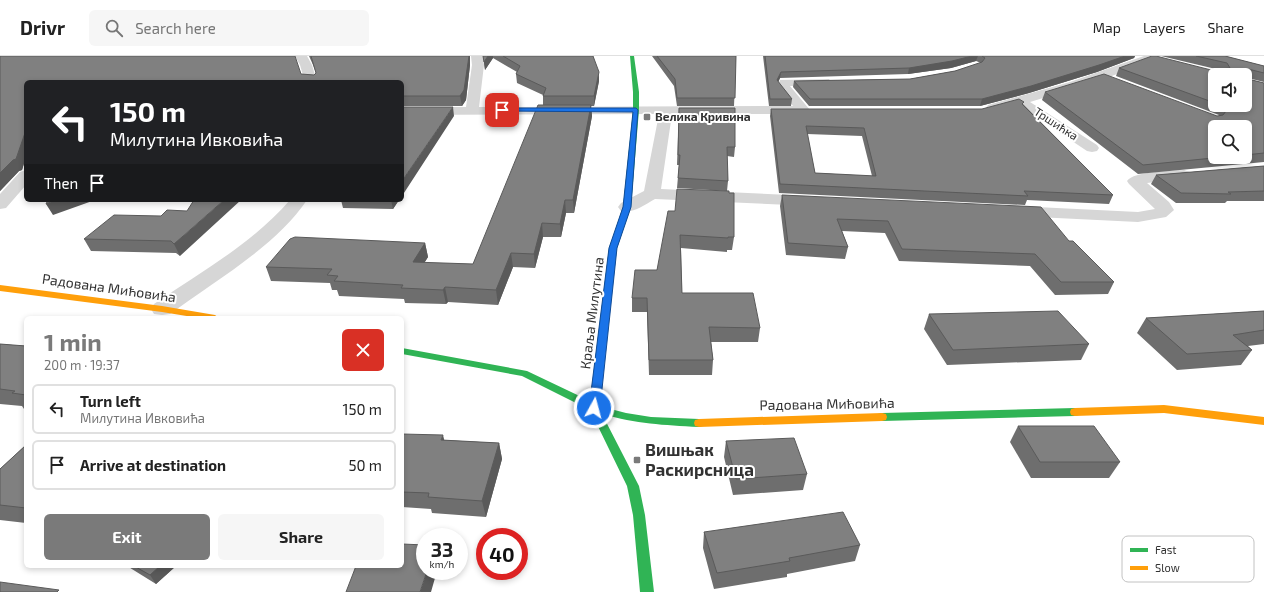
<!DOCTYPE html>
<meta charset="utf-8">
<style>
body{margin:0;font-family:"Exo 2",sans-serif;background:#f6f6f6;color:#222;height:100vh;display:flex;flex-direction:column;font-size:15px;white-space:nowrap}
*{box-sizing:border-box;margin:0}
p{font-size:13px;color:#767676}
.icon{flex:none;width:22px;height:22px;fill:none;stroke:currentColor;stroke-width:2;stroke-linecap:round;stroke-linejoin:round}
.map{position:relative;flex:1;overflow:hidden}
.drawer{position:absolute;left:24px;top:260px;width:380px;height:252px;display:flex;flex-direction:column;background:#fff;border-radius:6px;box-shadow:0 2px 6px #0003}
.drawer>*{flex:none}
.hud{position:absolute;left:24px;top:24px;width:380px;height:122px;border-radius:6px;box-shadow:0 2px 6px #0003;background:#202124;color:#fff;overflow:hidden}
.tools{position:absolute;left:1208px;top:12px;display:grid;gap:8px}
.tools a{display:grid;place-items:center;width:44px;height:44px;border-radius:6px;background:#fff;box-shadow:0 2px 6px #0003;font-size:20px}
.speed{position:absolute;left:416px;top:472px;display:flex;gap:8px;font-size:20px;font-weight:700;text-align:center}
.speed>*{display:grid;place-content:center;width:52px;height:52px;border-radius:50%;background:#fff;box-shadow:0 2px 6px #0003;line-height:1}
.speed small{font-size:10px;font-weight:400}
.speed .limit{border:6px solid #d22;background:#fff;color:#111}
.pin{position:absolute;display:grid;place-items:center;width:34px;height:34px;color:#fff;margin:-17px;border-radius:8px;box-shadow:0 2px 6px #0006}
.me{position:absolute;width:44px;margin:-22px;rotate:7deg;stroke-linejoin:round;filter:drop-shadow(0 0 3px #0008)}
.turn{display:flex;align-items:center;gap:14px;height:84px;padding:0 20px;font-size:18px}
.turn .icon{width:52px;height:52px;stroke-width:2.5}
.turn b{display:block;font-size:28px;line-height:34px}
.then{display:flex;align-items:center;height:38px;padding:0 20px;background:#0003;gap:8px;font-size:15px}
.round{display:grid;place-items:center;flex:none;width:42px;height:42px;border-radius:6px;background:#f6f6f6}
.summary{display:flex;align-items:center;justify-content:space-between;height:68px;padding:0 20px}
h1{font-size:24px;font-weight:700;line-height:30px;color:#7a7a7a}
.button{display:flex;gap:8px;margin-top:auto;padding:8px 20px}
.button a{flex:1;height:46px;border-radius:6px;background:#7a7a7a;color:#fff;font-size:16px;font-weight:700;line-height:46px;text-align:center}
.button a+a{background:#f6f6f6;color:#222}
ul{padding:0;list-style:none}
li{display:flex;align-items:center;gap:12px;height:50px;margin:0 8px 6px;padding:0 12px;border:2px solid #e0e0e0;border-radius:6px}
li div{flex:1}
li b{display:block;font-size:15px}
li em{font-style:normal}
header{display:flex;align-items:center;gap:24px;box-sizing:border-box;height:56px;padding:0 20px;background:#fff;border-bottom:1px solid #e0e0e0}
header strong{font-size:19px}
nav{display:flex;gap:22px;margin-inline-start:auto;font-size:14px}
.search{width:280px;height:36px;background:#f6f6f6;display:flex;align-items:center;gap:10px;box-sizing:border-box;padding:0 14px;border-radius:6px;color:#767676;font-size:15px}
.map>svg:first-child{display:block}
.lines{fill:none;stroke-linecap:round;stroke-linejoin:round}
.street{fill:#d6d6d6;fill-rule:evenodd}
.fast{fill:#30b455;fill-rule:evenodd}
.slow{fill:#ff9f0a;fill-rule:evenodd}
.wall{fill:#6e6e6e;fill-rule:evenodd}
.shaded-wall{fill:#5a5a5a}
.building{fill:#808080;stroke:#5a5a5a;fill-rule:evenodd}
.route{fill:#1a73e8;stroke:#114b97}
.poi-dot{fill:#7a7a7a;stroke:#fff;stroke-width:1.5}
.labels{text-anchor:middle;stroke-width:4;stroke-linejoin:round;paint-order:stroke}
.far-poi-label{font-size:12px;font-weight:bold;fill:#323232;stroke:#fff;text-anchor:start}
.far-street-label{font-size:12px;fill:#323232;stroke:#fff}
.street-label{font-size:14px;fill:#323232;stroke:#fff}
.near-poi-label{font-size:17px;font-weight:bold;fill:#323232;stroke:#fff;text-anchor:start}
.key{fill:#fff;stroke:#c2c2c2;stroke-width:1}
.key-label{font-size:11px;fill:#323232}
</style>
<header>
<strong>Drivr</strong>
<div class="search"><svg class="icon" aria-label="search" viewBox="0 0 24 24"><circle cx="10" cy="10" r="6"/><path d="M15 15l6 6"/></svg>Search here</div>
<nav><a>Map</a><a>Layers</a><a>Share</a></nav>
</header>
<div class="map">
<svg width="1264" height="536" viewBox="0 0 1264 536">
<rect width="100%" height="100%" fill="#fff"/>
<g class="lines">
<path class="street" d="M295,0H307L312,9L317,26H305L300,9Z
M471,0H483L484,9L479,51L793,50L777,30L780,24L829,23L831,26L829,29L825,30H790L810,54L808,57L803,58H672L661,133L812,140L818,141L820,145L818,149L812,150L655,143C644,149 633,158 621,155L618,151L621,147L644,135L659,58L402,59V51H466L472,9Z
M1144,0H1160L1158,2L1099,25L1030,46L1097,89L1099,92L1097,95L1092,96L1087,95L1018,49L993,56L988,55L986,52L988,49L1070,26Z
M26,114V129L6,152L0,153V138L20,116Z
M1184,114L1190,116L1192,119L1190,122L1147,127L1169,146L1174,154L1166,161L1138,166L1014,160L1008,159L1005,155L1008,151L1014,150L1138,156L1155,153L1129,128L1127,125C1134,115 1171,115 1184,114Z
M290,144H307C276,190 215,225 170,258L162,259L154,258L151,253L154,248C201,216 253,187 290,144Z"/>
<path class="fast" d="M630,0H634L639,36V54L631,151L617,192L599,350L626,357L651,361L699,363L703,364L704,367L703,370L699,371C663,369 637,368 602,358L639,430L645,459L654,536H640L633,459L627,430L590,354L522,320L402,298V292L527,315L590,345L609,192L623,151L633,54V36Z
M1075,352L1079,353L1080,356L1079,359L1075,360L882,365L878,364L877,361L878,358L882,357Z"/>
<path class="slow" d="M0,229L162,250L215,259L219,262H199L162,256L0,235Z
M1164,349L1264,361V369L1164,357L1075,360L1071,359L1070,356L1071,353L1075,352Z
M882,357L886,358L887,361L886,364L882,365L699,371L695,370L694,367L695,364L699,363Z"/>
</g>
<path class="wall" d="M0,0L314,19L316,17L313,9L309,0H470V9L466,44L462,50H402V26H26V101L22,114L19,115L1,134L0,135Z
M483,0H593L599,25L594,50H591L592,60L574,157H566L561,181H543L535,212L513,211L498,249L448,246L446,248L405,247L404,243L339,240L337,234H332L330,227L271,225L266,211L425,187L428,201L424,207L473,208L543,49V39L517,27L516,18L517,16L493,2L485,14Z
M652,0H736L734,50H677L674,30Z
M763,0H1135L1134,2L1097,16L1029,37L980,50H809L793,31L794,25L910,23L955,15L981,7L976,5L951,12L908,18L780,22L778,26L792,43L791,50H769Z
M1161,0H1225L1264,10V26L1248,22V23L1264,27V106L1138,118L1042,44L1045,36L1217,60H1219V59L1116,20L1119,12L1219,16L1220,14ZM1215,19L1245,49H1215ZM1245,71V101H1215Z
M1023,48L1113,139L1109,148L1027,144L1025,149L779,137L770,60L771,53H982ZM807,78L862,80L872,120L815,117Z
M679,52L735,91L734,101L727,100L728,125L727,135L677,132L679,109H677Z
M1264,110V145H1227L1225,147H1176L1151,128L1156,119Z
M782,139L1069,185L1114,226L1108,238L1055,239L1030,210L899,205L885,177L842,175L848,191L845,203L786,199L780,150Z
M341,144H399L393,153L343,152Z
M187,155L180,200L176,197L91,195L84,183L161,160Z
M675,155L734,181L732,194H727V196L681,192L682,237L760,272L758,286H711L713,304L712,319H649L647,256H632V242L657,214Z
M1264,255V288L1248,290L1252,294L1241,309L1177,314L1137,277L1146,262Z
M929,258L1089,288L1081,304L947,309L924,273Z
M0,288L26,290V353H24L22,350L0,348Z
M1018,370L1120,406L1109,422H1031L1010,386Z
M402,378L444,384L499,387L502,403L486,461L432,457L431,453L402,451Z
M726,385L807,418L803,434L733,439L724,401Z
M26,389V467L0,464V413Z
M704,476L860,489L855,505L787,518V521L714,533L703,492Z
M127,510H176L156,528Z"/>
<path class="shaded-wall" d="M469,0H470V9L466,44L462,50L460,40Z
M488,0H493V2L485,14L484,6Z
M972,0H978L976,5L951,12L908,18L909,12Z
M1125,0H1135L1134,2L1097,16L1029,37L980,50L982,43Z
M599,16V25L594,50V40Z
M781,16L780,22L776,31L777,24Z
M591,49L592,60L574,157L573,144Z
M453,51L454,60L402,140V125Z
M26,74V101L22,114L19,115L1,134L0,135V117Z
M56,144H95L53,159L46,148Z
M224,144H241L180,200L174,188Z
M391,144H399L393,153Z
M565,144L566,157L561,181L560,168Z
M542,167L543,181L535,212L534,198Z
M425,187L428,201L416,220L413,206Z
M511,197L513,211L498,249L496,234Z
M445,231L448,246L446,248L443,234Z
M443,379L447,395L441,384Z
M499,387L502,403L486,461L482,445Z
M160,510H176L156,528L150,519Z
M427,515H437L431,536H420Z"/>
<path class="building" d="M0,0H295L301,18L314,19L316,17L311,0H469L464,34L460,40H402V26H26V74L16,103L13,104L0,117Z
M483,0H488L484,6Z
M503,0H593L599,16L594,40H543L546,32L516,18L520,10Z
M657,0H736L735,42H677L675,23Z
M765,0H972L952,5L909,12L781,16L777,24L792,43H770Z
M982,0H1125L1099,9L1031,30L982,43H810L794,25L910,23L955,15L982,6L985,2Z
M1152,0H1156L1219,16L1220,13L1230,12L1227,7L1196,0H1225L1264,10V17L1248,13V23L1264,27V97L1245,99V71H1215V101H1223L1143,109L1045,36L1104,18L1217,60L1223,59L1226,55L1223,50L1219,49H1245V19H1215V47L1119,12Z
M1019,43L1024,46L1022,48L1113,139L1024,135L1028,140L780,128L771,53H982ZM806,70L864,72L876,120L815,117Z
M538,49H591L573,144H565L560,168L542,167L534,198L511,197L496,234L445,231L443,234L401,232L403,229L334,225L338,220L327,219L332,213L266,211L290,183L295,181L425,187L413,206L473,208Z
M402,51H453L402,125Z
M679,52H735V91H727L728,125L678,122L680,99H678Z
M1264,110V135L1228,136L1231,138L1181,137L1156,119Z
M677,133L729,135V137H734V181H728V182L680,179L682,237H753L760,272L709,271L713,304H649L647,242H632L635,214H657L668,155H675Z
M782,139L1041,151L1069,185H1073L1114,226H1061L1035,198L902,193L888,165L837,163L848,191L788,187Z
M48,144H56L46,148Z
M194,144H224L174,188L171,185L84,183L114,159L161,160L167,154L187,155Z
M1058,255L1089,288L953,294L929,258Z
M1264,255V274L1233,279L1252,294L1187,298L1146,262Z
M0,288L26,290V339L12,337L15,335L0,333Z
M1018,370H1094L1120,406H1040Z
M402,378L443,379L441,384L499,387L482,445L428,441L429,437L402,436Z
M794,382L807,418L736,423L726,385Z
M26,389V452L0,449V413Z
M843,456L860,489L789,502L790,505L717,517L704,476Z
M402,488L425,489V515H427L420,536H346L356,510H402Z
M134,510H160L150,519Z
M0,526L59,534L57,536H0Z"/>
<path class="route" d="M502,52H636L638,54L631,151L617,192L600,352L598,355H591L589,352L609,192L623,151L633,56L500,55L499,54Z"/>
<g class="poi-dot">
<rect x="643" y="57" width="8" height="8" rx="2"/>
<rect x="633" y="400" width="8" height="8" rx="2"/>
</g>
<g class="labels">
<g class="far-poi-label">
<text x="655" y="65">Велика Кривина</text>
</g>
<g class="far-street-label">
<text transform="translate(1056 68) rotate(33)" y="4">Тршићка</text>
</g>
<g class="street-label">
<text transform="translate(109 232) rotate(8)" y="5">Радована Мићовића</text>
<text transform="translate(592 257) rotate(-83)" y="5">Краља Милутина</text>
<text transform="translate(827 348) rotate(-1)" y="5">Радована Мићовића</text>
</g>
<g class="near-poi-label">
<text x="645" y="400">Вишњак<tspan x="645" dy="20">Раскирсница</tspan></text>
</g>
</g>
<rect x="1122" y="480" width="132" height="46" rx="6" class="key"/>
<rect x="1130" y="492" width="18" height="4" fill="#30b455"/>
<rect x="1130" y="510" width="18" height="4" fill="#ff9f0a"/>
<g class="key-label">
<text x="1155" y="498">Fast</text>
<text x="1155" y="516">Slow</text>
</g>
</svg>
<div class="tools">
<a><svg class="icon" aria-label="sound" viewBox="0 0 24 24"><path d="M4 9h4l5-4v14l-5-4H4zM17 9q2 3 0 6"/></svg></a>
<a><svg class="icon" aria-label="search" viewBox="0 0 24 24"><circle cx="10" cy="10" r="6"/><path d="M15 15l6 6"/></svg></a>
</div>
<div class="speed"><div>33<small>km/h</small></div><div class="limit">40</div></div>
<div class="pin" style="left:502px;top:54px;background:#d93025"><svg class="icon" aria-label="arrive" viewBox="0 0 24 24"><path d="M6 21V4h12l-3 4 3 4H6"/></svg></div>
<svg class="me" style="left:594px;top:352px" viewBox="-20 -20 40 40"><circle r="17" fill="#1a73e8" stroke="#fff" stroke-width="3"/><path d="M0-11L8 9 0 5-8 9z" fill="#fff"/></svg>
<div class="hud">
<div class="turn"><svg class="icon" aria-label="left" viewBox="0 0 24 24"><path d="M17 20v-9H6M10 6l-5 5 5 5"/></svg><div><b>150 m</b>Милутина Ивковића</div></div>
<div class="then">Then<svg class="icon" aria-label="arrive" viewBox="0 0 24 24"><path d="M6 21V4h12l-3 4 3 4H6"/></svg></div>
</div>
<section class="drawer">
<div class="summary"><div><h1>1 min</h1><p>200 m · 19:37</p></div><a class="round" style="background:#d93025;color:#fff"><svg class="icon" aria-label="close" viewBox="0 0 24 24"><path d="M6 6l12 12M18 6L6 18"/></svg></a></div>
<ul>
<li><svg class="icon" aria-label="left" viewBox="0 0 24 24"><path d="M17 20v-9H6M10 6l-5 5 5 5"/></svg><div><b>Turn left</b><p>Милутина Ивковића</p></div><em>150 m</em></li>
<li><svg class="icon" aria-label="arrive" viewBox="0 0 24 24"><path d="M6 21V4h12l-3 4 3 4H6"/></svg><div><b>Arrive at destination</b></div><em>50 m</em></li>
</ul>
<div class="button"><a>Exit</a><a>Share</a></div>
</section>
</div>
